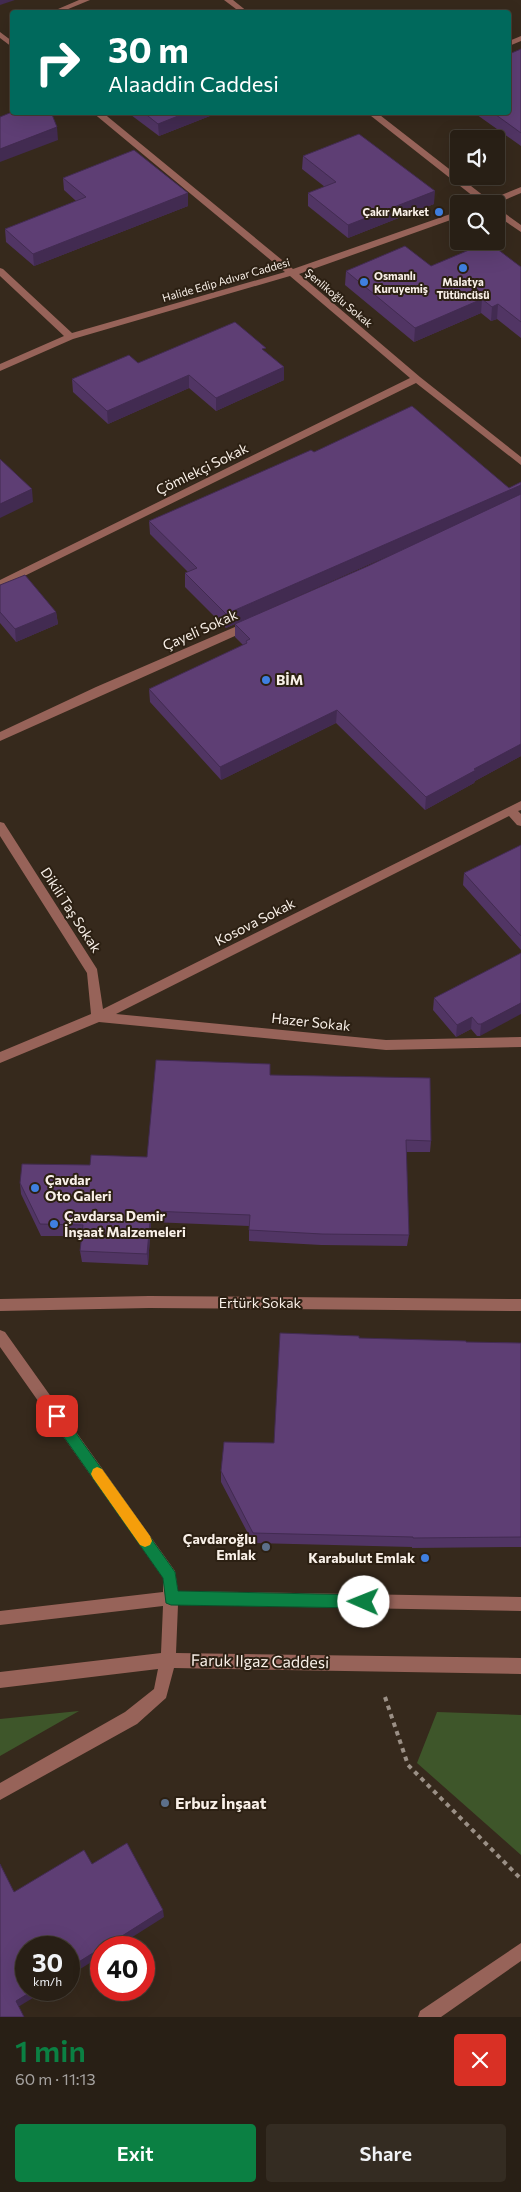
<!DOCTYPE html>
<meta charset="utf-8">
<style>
body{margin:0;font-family:Commissioner,sans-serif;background:#342c22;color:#f1f3f6;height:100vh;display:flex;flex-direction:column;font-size:19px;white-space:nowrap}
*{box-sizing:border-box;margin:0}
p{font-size:16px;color:#a5a2a0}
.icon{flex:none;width:28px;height:28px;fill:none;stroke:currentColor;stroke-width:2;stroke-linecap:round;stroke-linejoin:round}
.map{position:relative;height:2017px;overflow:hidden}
.details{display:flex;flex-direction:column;background:#281f15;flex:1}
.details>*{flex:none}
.banner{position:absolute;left:10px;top:10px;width:501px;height:105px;border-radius:5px;box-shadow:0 5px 20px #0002,0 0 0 1px #443d34;background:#00695c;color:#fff;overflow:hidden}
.tools{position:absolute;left:450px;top:130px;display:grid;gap:10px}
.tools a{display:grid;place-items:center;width:55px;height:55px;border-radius:5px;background:#281f15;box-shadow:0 5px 20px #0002,0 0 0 1px #443d34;font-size:25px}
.speed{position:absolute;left:15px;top:1936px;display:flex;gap:10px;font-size:25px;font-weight:700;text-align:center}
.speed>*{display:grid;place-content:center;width:65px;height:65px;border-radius:50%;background:#281f15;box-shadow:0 5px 20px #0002,0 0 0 1px #443d34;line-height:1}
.speed small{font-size:12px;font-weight:400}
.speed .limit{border:8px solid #d22;background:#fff;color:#111}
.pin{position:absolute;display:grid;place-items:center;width:42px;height:42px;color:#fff;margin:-21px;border-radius:10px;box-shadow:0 2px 8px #0006}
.me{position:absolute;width:55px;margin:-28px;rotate:271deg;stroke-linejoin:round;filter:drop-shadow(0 0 4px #0008)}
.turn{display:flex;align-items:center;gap:18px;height:105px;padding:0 15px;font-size:22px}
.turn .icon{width:65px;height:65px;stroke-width:2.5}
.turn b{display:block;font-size:35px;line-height:42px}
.round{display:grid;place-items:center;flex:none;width:52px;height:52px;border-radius:5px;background:#342c22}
.headline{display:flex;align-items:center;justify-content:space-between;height:85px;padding:0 15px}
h1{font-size:30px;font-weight:600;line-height:38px;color:#0b8043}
.primary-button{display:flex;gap:10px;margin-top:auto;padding:10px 15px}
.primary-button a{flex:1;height:58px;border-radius:5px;background:#0b8043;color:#fff;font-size:20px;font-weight:600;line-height:58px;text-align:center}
.primary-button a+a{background:#342c22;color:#f1f3f6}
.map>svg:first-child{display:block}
.green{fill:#3e562a}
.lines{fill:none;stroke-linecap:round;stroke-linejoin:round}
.path{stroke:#9b9086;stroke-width:4;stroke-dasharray:4.5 4.5;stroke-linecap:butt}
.minor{fill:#976359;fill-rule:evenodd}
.wall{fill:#513564}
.shaded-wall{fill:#422b51}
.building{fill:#5e3e74;stroke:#422b51}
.route{fill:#0b8043;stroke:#07532c}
.slow{fill:#f59e0b}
.shop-dot{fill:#3f7fe0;stroke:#2c2013;stroke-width:2}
.service-dot{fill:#5c6f8a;stroke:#2c2013;stroke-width:2}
.labels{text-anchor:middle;stroke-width:4;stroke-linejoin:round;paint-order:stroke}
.far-poi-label{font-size:11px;font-weight:bold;fill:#f9f0e8;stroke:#2c2013;text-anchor:end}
.far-street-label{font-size:11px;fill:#f9f0e8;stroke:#2c2013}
.street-label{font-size:14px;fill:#f9f0e8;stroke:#2c2013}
.poi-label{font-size:14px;font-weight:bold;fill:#f9f0e8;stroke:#2c2013;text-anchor:start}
.near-street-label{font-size:16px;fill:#f9f0e8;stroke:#2c2013}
.near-poi-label{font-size:16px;font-weight:bold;fill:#f9f0e8;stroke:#2c2013;text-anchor:start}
</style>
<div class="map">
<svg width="521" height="2017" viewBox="0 0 521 2017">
<rect width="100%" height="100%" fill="#36291c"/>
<path class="green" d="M79,1711L0,1756V1719Z
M437,1712L521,1715V1855L417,1763Z"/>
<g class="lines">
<path class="path" d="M385,1697L408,1765L521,1879"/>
<path class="minor" d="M79,0H90L61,12H51Z
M224,0H233L248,12H240Z
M0,32L12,41V47L0,38Z
M521,36V41L509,46V41Z
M92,112H102L293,269L459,211V217L299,274L420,377L521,457V465L416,383L0,588V580L410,378L290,276L73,339L0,371V364L64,336L0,276V268L3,269L72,333L285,272Z
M366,112H376L489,200L521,187V193L495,204H483Z
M496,207L521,225V232L496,215Z
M251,620L256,624L255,627L0,741V732L96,687Z
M521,801V810L518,811L521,814V826L517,825L509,816L116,1014L386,1040L521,1037V1047L386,1050L99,1022L0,1063V1052L91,1014L87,973L0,836V822L4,823L97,969L103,1009Z
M149,1296L521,1299V1311L149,1308L0,1311V1299Z
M0,1330L5,1332L175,1571L178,1591L521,1597V1611L178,1605L176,1653L521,1658V1674L174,1668L166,1698L137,1724L0,1800V1783L125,1712L154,1689L158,1669L0,1688V1672L161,1653L163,1606L0,1625V1611L163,1592V1578L0,1347Z
M521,1943V1961L441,2017H418L420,2011Z"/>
</g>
<path class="wall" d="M521,49V146L473,112H509Z
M127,112H220L159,136Z
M303,156L434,204L348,238L308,206V193L325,187L302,169Z
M63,178L188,206L34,266L6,242L5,229L76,201L64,190Z
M431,266L521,267V338L497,319L491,321L481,313L414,342L345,285L346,271Z
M266,352L284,367V380L216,411L189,388L108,424L73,392L72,379L138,363Z
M314,452L509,488L521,482V756L475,781L474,783L425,810L336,723L221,780L150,702L149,689L243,645L235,637V624L368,566L399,551L226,628L185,587V573L188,572L150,534L149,521Z
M0,585L56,612L58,624L16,642L0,623Z
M521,845V950L463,885L464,873Z
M521,953L480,1036H477L471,1029L456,1037L433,1010L434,998Z
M270,1064V1075L431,1141L430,1152H406L409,1235L407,1246L321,1245L249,1241V1226L151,1222L148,1265L82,1262L80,1251L82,1236H41L21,1194L20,1183L90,1165L147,1157Z
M359,1338L466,1342L521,1343V1547L412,1548V1547L253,1543L221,1482V1471L274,1443Z"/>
<path class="shaded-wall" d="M0,0H15L0,5Z
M188,112H220L159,136L158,124Z
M57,127L58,140L0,162V149Z
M435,191L434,204L348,238V225Z
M188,193V206L34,266L33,254Z
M482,299L481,313L414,342L415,328Z
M498,304L497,319L491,321L492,307Z
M284,367V380L216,411V398Z
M189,375V388L108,424L107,411Z
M521,485V497L226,628V614Z
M32,489L33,502L0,518V504Z
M56,612L58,624L16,642L15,629Z
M337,710L336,723L221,780L220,767Z
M521,744V756L475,781L474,783L425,810L426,797L474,769Z
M521,1003V1014L480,1036L481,1024Z
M472,1017L471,1029L456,1037L457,1025Z
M151,1211V1222L148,1265L147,1254Z
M163,1910L164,1917L115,1948H103Z
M101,1948V1956L69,1976V1968Z
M34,1990H46L18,2007L16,2001Z"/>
<path class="building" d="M202,10L205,12H195Z
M521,49V133L492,112H509V54Z
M12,112H51L57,127L0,149V117Z
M143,112H188L158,124Z
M359,134L435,191L348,225L308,193L336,182L303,156Z
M134,150L188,193L33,254L5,229L86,197L63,178Z
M488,242L521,267V322L498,304L492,307L482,299L415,328L346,271L405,246L431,266Z
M235,322L266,348L262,349L284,367L216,398L189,375L107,411L72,379L129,355L138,363Z
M412,406L509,488L521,482V485L226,614L185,573L197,568L149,521L311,450L314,452Z
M0,459L32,489L0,504Z
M521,494V744L474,769L476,770L426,797L337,710L220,767L149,689L247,643L246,641L250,639L235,624L368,566Z
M25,575L56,612L15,629L0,612V585Z
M521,845V936L464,873Z
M521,953V1003L481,1024H478L472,1017L457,1025L434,998Z
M156,1060L270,1064V1075L430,1078L431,1141L406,1140L409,1235L322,1234L249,1230L250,1215L151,1211L147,1254L80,1251L83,1225L40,1224L20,1183L22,1164L90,1165L91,1155L147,1157Z
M280,1333L359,1336V1338L466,1341V1342L521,1343V1537L413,1538V1537L253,1533L221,1471L224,1442L274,1443Z
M127,1843L163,1910L103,1948H101L69,1968V1948H26V1990H34L16,2001L24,2017H0V1864L14,1892L84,1850L92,1864Z"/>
<path class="route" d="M57,1410L61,1412L175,1572L178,1591L364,1595L369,1597L371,1602L369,1606L364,1608L171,1605L166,1603L163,1578L52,1420L50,1416L52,1412Z"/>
<path class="slow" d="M97,1467L102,1469L150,1536L152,1541L150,1545L145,1547L140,1545L93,1478L91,1474L93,1469Z"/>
<g class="shop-dot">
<circle cx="439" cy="212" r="5"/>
<circle cx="463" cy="268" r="5"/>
<circle cx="364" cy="282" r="5"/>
<circle cx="266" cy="680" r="5"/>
<circle cx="35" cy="1188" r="5"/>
<circle cx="54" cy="1224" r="5"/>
<circle cx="425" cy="1558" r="5"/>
</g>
<g class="service-dot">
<circle cx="266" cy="1547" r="5"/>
<circle cx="165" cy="1803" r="5"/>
</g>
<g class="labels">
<g class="far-poi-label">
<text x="429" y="216">Çakır Market</text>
<text x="374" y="280" text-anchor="start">Osmanlı<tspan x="374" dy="13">Kuruyemiş</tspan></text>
<text x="463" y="286" text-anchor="middle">Malatya<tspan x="463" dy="13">Tütüncüsü</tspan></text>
</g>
<g class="far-street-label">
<text transform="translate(226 280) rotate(-16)" y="4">Halide Edip Adıvar Caddesi</text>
<text transform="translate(339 298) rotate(40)" y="4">Şenlikoğlu Sokak</text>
</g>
<g class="street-label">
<text transform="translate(202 469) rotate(-26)" y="5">Çömlekçi Sokak</text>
<text transform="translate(200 630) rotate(-24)" y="5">Çayeli Sokak</text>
<text transform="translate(71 910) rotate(57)" y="5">Dikili Taş Sokak</text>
<text transform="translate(255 922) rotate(-27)" y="5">Kosova Sokak</text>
<text transform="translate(311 1022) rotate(6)" y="5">Hazer Sokak</text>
<text x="260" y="1308">Ertürk Sokak</text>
</g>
<g class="poi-label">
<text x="276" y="685">BİM</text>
<text x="45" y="1185">Çavdar<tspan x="45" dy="16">Oto Galeri</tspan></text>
<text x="64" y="1221">Çavdarsa Demir<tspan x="64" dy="16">İnşaat Malzemeleri</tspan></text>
<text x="256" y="1544" text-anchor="end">Çavdaroğlu<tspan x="256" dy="16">Emlak</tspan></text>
<text x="415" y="1563" text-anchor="end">Karabulut Emlak</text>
</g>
<g class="near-street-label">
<text transform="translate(260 1661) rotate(1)" y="6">Faruk Ilgaz Caddesi</text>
</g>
<g class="near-poi-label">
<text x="175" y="1809">Erbuz İnşaat</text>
</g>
</g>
</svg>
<div class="tools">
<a><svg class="icon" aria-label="sound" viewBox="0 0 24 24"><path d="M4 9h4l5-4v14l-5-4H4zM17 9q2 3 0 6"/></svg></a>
<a><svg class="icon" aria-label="search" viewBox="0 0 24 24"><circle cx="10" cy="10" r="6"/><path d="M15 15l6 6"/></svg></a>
</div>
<div class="speed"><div>30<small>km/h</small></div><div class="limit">40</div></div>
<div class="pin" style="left:57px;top:1416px;background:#d93025"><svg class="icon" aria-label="arrive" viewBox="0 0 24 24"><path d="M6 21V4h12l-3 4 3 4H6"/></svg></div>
<svg class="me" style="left:364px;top:1602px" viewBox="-20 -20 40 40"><circle r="19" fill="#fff"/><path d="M0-13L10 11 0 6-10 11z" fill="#0b8043"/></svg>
<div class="banner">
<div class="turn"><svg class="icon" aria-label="right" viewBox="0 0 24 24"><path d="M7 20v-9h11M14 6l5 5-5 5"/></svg><div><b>30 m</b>Alaaddin Caddesi</div></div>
</div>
</div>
<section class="details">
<div class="headline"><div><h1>1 min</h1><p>60 m · 11:13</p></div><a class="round" style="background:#d93025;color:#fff"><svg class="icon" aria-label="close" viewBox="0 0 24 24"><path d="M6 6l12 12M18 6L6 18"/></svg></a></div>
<div class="primary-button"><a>Exit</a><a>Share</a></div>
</section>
